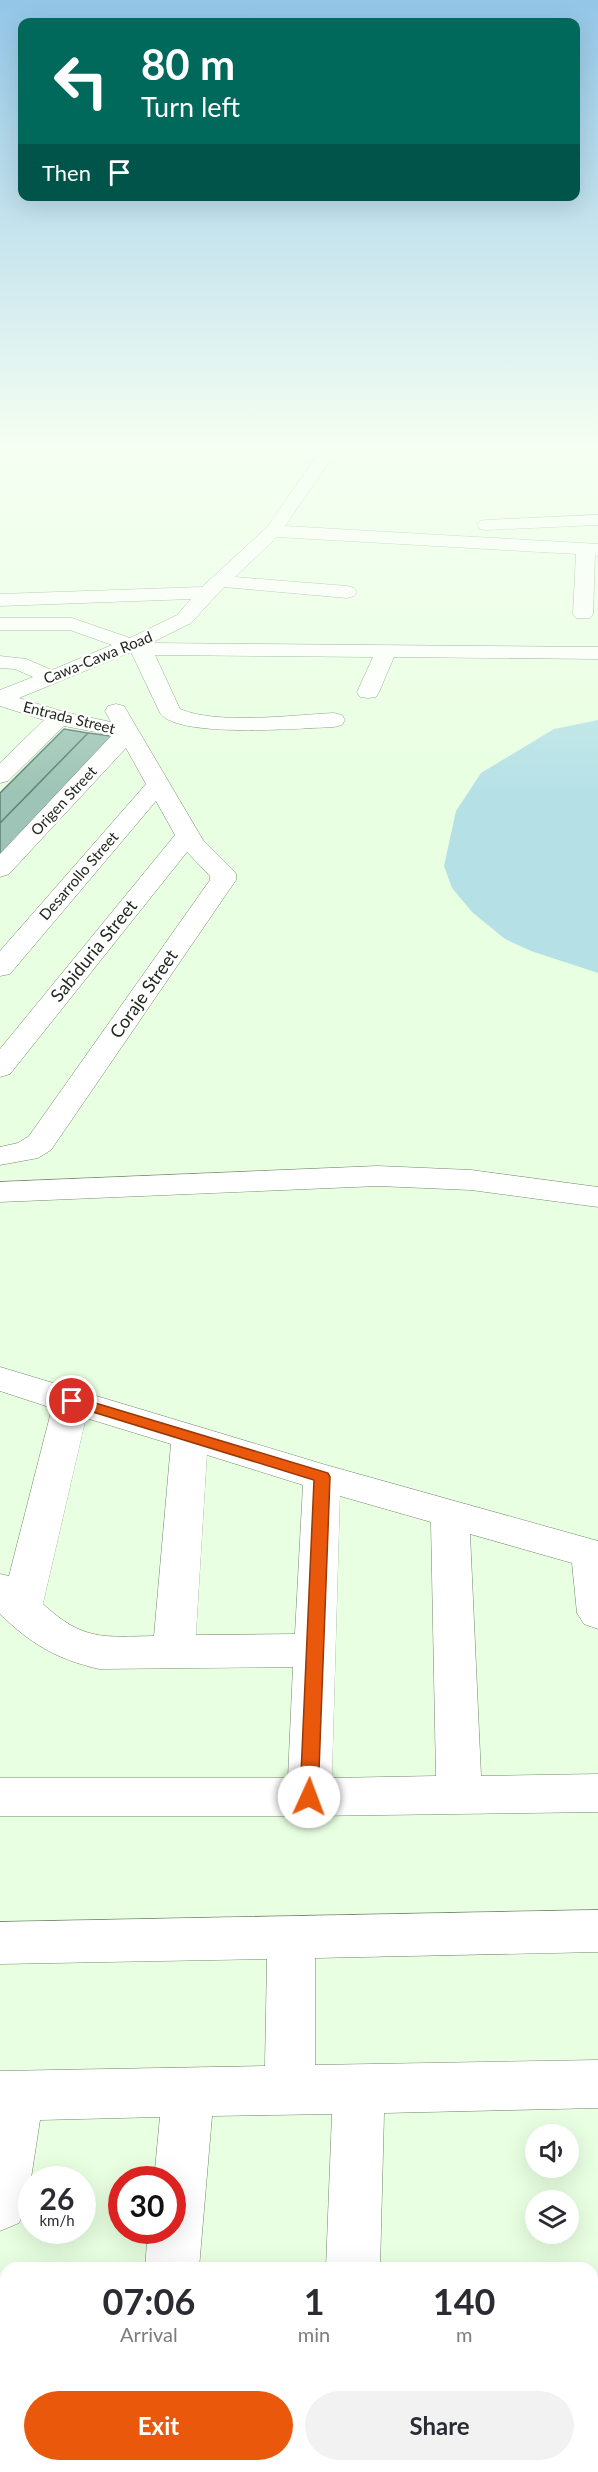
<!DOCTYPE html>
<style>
body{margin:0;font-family:Lato,sans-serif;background:#f2f2f3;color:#2b2b33;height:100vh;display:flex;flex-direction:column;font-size:22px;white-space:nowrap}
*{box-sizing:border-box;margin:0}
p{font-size:20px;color:#7c7c81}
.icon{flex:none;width:33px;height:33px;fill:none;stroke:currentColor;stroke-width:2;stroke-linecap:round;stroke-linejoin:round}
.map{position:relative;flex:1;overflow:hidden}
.details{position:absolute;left:0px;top:2262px;width:598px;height:210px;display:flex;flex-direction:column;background:#fff;border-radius:18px 18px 0 0;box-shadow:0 6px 24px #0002}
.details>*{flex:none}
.hud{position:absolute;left:18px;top:18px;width:562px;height:183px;border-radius:12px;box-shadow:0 6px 24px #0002;background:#00695c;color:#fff;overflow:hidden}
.buttons{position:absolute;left:525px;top:2124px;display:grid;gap:12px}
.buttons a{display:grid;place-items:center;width:54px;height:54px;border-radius:50%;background:#fff;box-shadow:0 6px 24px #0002;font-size:30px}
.speed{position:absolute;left:18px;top:2166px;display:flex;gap:12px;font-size:30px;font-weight:700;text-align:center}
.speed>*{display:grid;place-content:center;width:78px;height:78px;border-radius:50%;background:#fff;box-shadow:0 6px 24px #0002;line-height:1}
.speed small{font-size:15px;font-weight:400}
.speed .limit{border:9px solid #d22;background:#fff;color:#111}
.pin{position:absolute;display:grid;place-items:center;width:51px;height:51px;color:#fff;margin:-26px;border:3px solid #fff;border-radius:50%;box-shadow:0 2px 6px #0007}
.me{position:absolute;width:66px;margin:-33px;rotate:2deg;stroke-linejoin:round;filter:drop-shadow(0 0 4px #0008)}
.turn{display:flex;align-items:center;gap:21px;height:126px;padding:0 24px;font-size:27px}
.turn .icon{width:78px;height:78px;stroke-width:2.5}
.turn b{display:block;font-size:42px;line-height:51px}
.then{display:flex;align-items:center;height:57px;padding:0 24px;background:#0003;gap:12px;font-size:22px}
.eta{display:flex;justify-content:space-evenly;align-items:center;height:102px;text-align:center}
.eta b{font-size:36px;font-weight:700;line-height:42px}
.button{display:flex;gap:12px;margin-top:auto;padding:12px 24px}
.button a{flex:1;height:69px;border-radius:36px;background:#ea580c;color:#fff;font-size:24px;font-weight:700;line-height:69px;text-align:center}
.button a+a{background:#f2f2f3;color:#2b2b33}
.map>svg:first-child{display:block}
.water{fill:#b5e1e6}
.building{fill:#9dc4b6;stroke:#5c8175;stroke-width:1.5}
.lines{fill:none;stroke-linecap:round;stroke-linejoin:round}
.minor-casing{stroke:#73876d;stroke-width:1}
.minor{fill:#fff;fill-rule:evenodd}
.route{fill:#ea580c;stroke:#983908;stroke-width:1.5}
.labels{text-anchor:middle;stroke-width:5;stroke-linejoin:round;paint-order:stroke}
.far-street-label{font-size:15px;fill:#20281d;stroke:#fff}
.street-label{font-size:18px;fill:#20281d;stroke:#fff}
</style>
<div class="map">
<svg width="598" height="2472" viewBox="0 0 598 2472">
<rect width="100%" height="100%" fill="#e8ffe1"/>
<path class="water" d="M598,720V973L531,951L505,939L472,912L452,888L444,866L456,811L481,773L554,729Z"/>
<path class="building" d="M64,729L88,733L0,823V793Z
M88,733L112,736L0,855V823Z"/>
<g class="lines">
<defs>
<path id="minor" d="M323,447H339L285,526L598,544V556L595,555L593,614L590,618H576L573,614L576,554L277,537L235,577L347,586L354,588L357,592L354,596L347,598L224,587L191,623L151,643L598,647V659L394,657L379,692L376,697L368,698L360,697L357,692L373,657L155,655L180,709C217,725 292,715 334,713L342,715L345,720L342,725L334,727C302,728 178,739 160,713L131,652L19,698L64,712L111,722L105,711L108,706L116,704L124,706L203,840L232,869L236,874V880L51,1150L38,1158L0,1165V1147L18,1143L29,1136L210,880V876L187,852L10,1074L0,1077V1049L175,835L156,801L10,974L0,976V951L146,784L126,748L9,874L0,877V854L112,735L64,726L8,781L0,783V763L44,720L0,706V690L33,677L15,669L0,668V656L26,659L52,670L112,645L70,630H0V618H72L130,638L177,615L191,599L0,606V594L202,587L267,527Z
M598,515V525L486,530L480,529L477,525L480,521L486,520Z
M378,1166L471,1170L598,1187V1207L471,1190L378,1186L0,1202V1182Z
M0,1367L326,1465L598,1541V1629L584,1624L577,1613L572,1563L470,1534L481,1776L598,1774V1812L309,1816H0V1778H288L293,1667L99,1669C56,1659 31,1644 0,1614V1574L9,1576L52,1408L0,1391ZM86,1418L171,1444L154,1636C103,1637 83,1641 43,1604ZM207,1455L303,1485L295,1634L196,1635ZM340,1496L431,1522L436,1776L332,1778Z
M598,1910V1952L315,1958V2065L598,2060V2108L384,2113L380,2268H326L332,2114L212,2116L199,2268H145L148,2230H172V2180H154L160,2117L40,2120L27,2204L19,2223L0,2231V2071L265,2066L267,1959L0,1964V1922Z
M124,2466H184L183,2472H123Z
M317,2466H377V2472H317Z"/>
</defs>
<use href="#minor" class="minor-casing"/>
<use href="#minor" class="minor"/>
</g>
<linearGradient id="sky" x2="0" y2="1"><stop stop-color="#93c6e7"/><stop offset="0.56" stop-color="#f5fff2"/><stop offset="1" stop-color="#f5fff2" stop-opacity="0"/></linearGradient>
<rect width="598" height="794" fill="url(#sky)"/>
<path class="route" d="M72,1396L328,1473L330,1477L318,1797L316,1803L309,1805L302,1803L300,1797L314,1480L67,1404L65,1401Z"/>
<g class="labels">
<g class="far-street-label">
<text transform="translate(98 658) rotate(-22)" y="5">Cawa-Cawa Road</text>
<text transform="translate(69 718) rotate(14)" y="5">Entrada Street</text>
<text transform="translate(64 801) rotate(-47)" y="5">Origen Street</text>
<text transform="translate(79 876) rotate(-49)" y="5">Desarrollo Street</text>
</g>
<g class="street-label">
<text transform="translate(94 951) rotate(-51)" y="6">Sabiduria Street</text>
<text transform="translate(144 994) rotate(-55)" y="6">Coraje Street</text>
</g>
</g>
</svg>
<div class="buttons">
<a><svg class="icon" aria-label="sound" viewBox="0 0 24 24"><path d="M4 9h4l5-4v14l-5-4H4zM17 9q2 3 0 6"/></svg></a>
<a><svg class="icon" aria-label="layers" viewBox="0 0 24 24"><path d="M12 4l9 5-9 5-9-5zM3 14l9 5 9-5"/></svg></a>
</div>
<div class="speed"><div>26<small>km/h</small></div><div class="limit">30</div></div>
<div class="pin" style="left:72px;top:1401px;background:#d93025"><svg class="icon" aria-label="arrive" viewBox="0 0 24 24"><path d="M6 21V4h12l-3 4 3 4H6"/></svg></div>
<svg class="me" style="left:309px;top:1797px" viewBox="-20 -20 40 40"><circle r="19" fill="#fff"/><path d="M0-13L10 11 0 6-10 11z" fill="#ea580c"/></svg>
<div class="hud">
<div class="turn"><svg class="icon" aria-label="left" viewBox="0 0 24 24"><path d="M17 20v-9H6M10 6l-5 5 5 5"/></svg><div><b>80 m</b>Turn left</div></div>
<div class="then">Then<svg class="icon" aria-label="arrive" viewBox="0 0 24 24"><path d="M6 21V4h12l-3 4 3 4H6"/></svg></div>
</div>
<section class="details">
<div class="eta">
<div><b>07:06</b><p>Arrival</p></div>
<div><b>1</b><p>min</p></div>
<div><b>140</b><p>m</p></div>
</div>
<div class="button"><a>Exit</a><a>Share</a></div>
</section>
</div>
